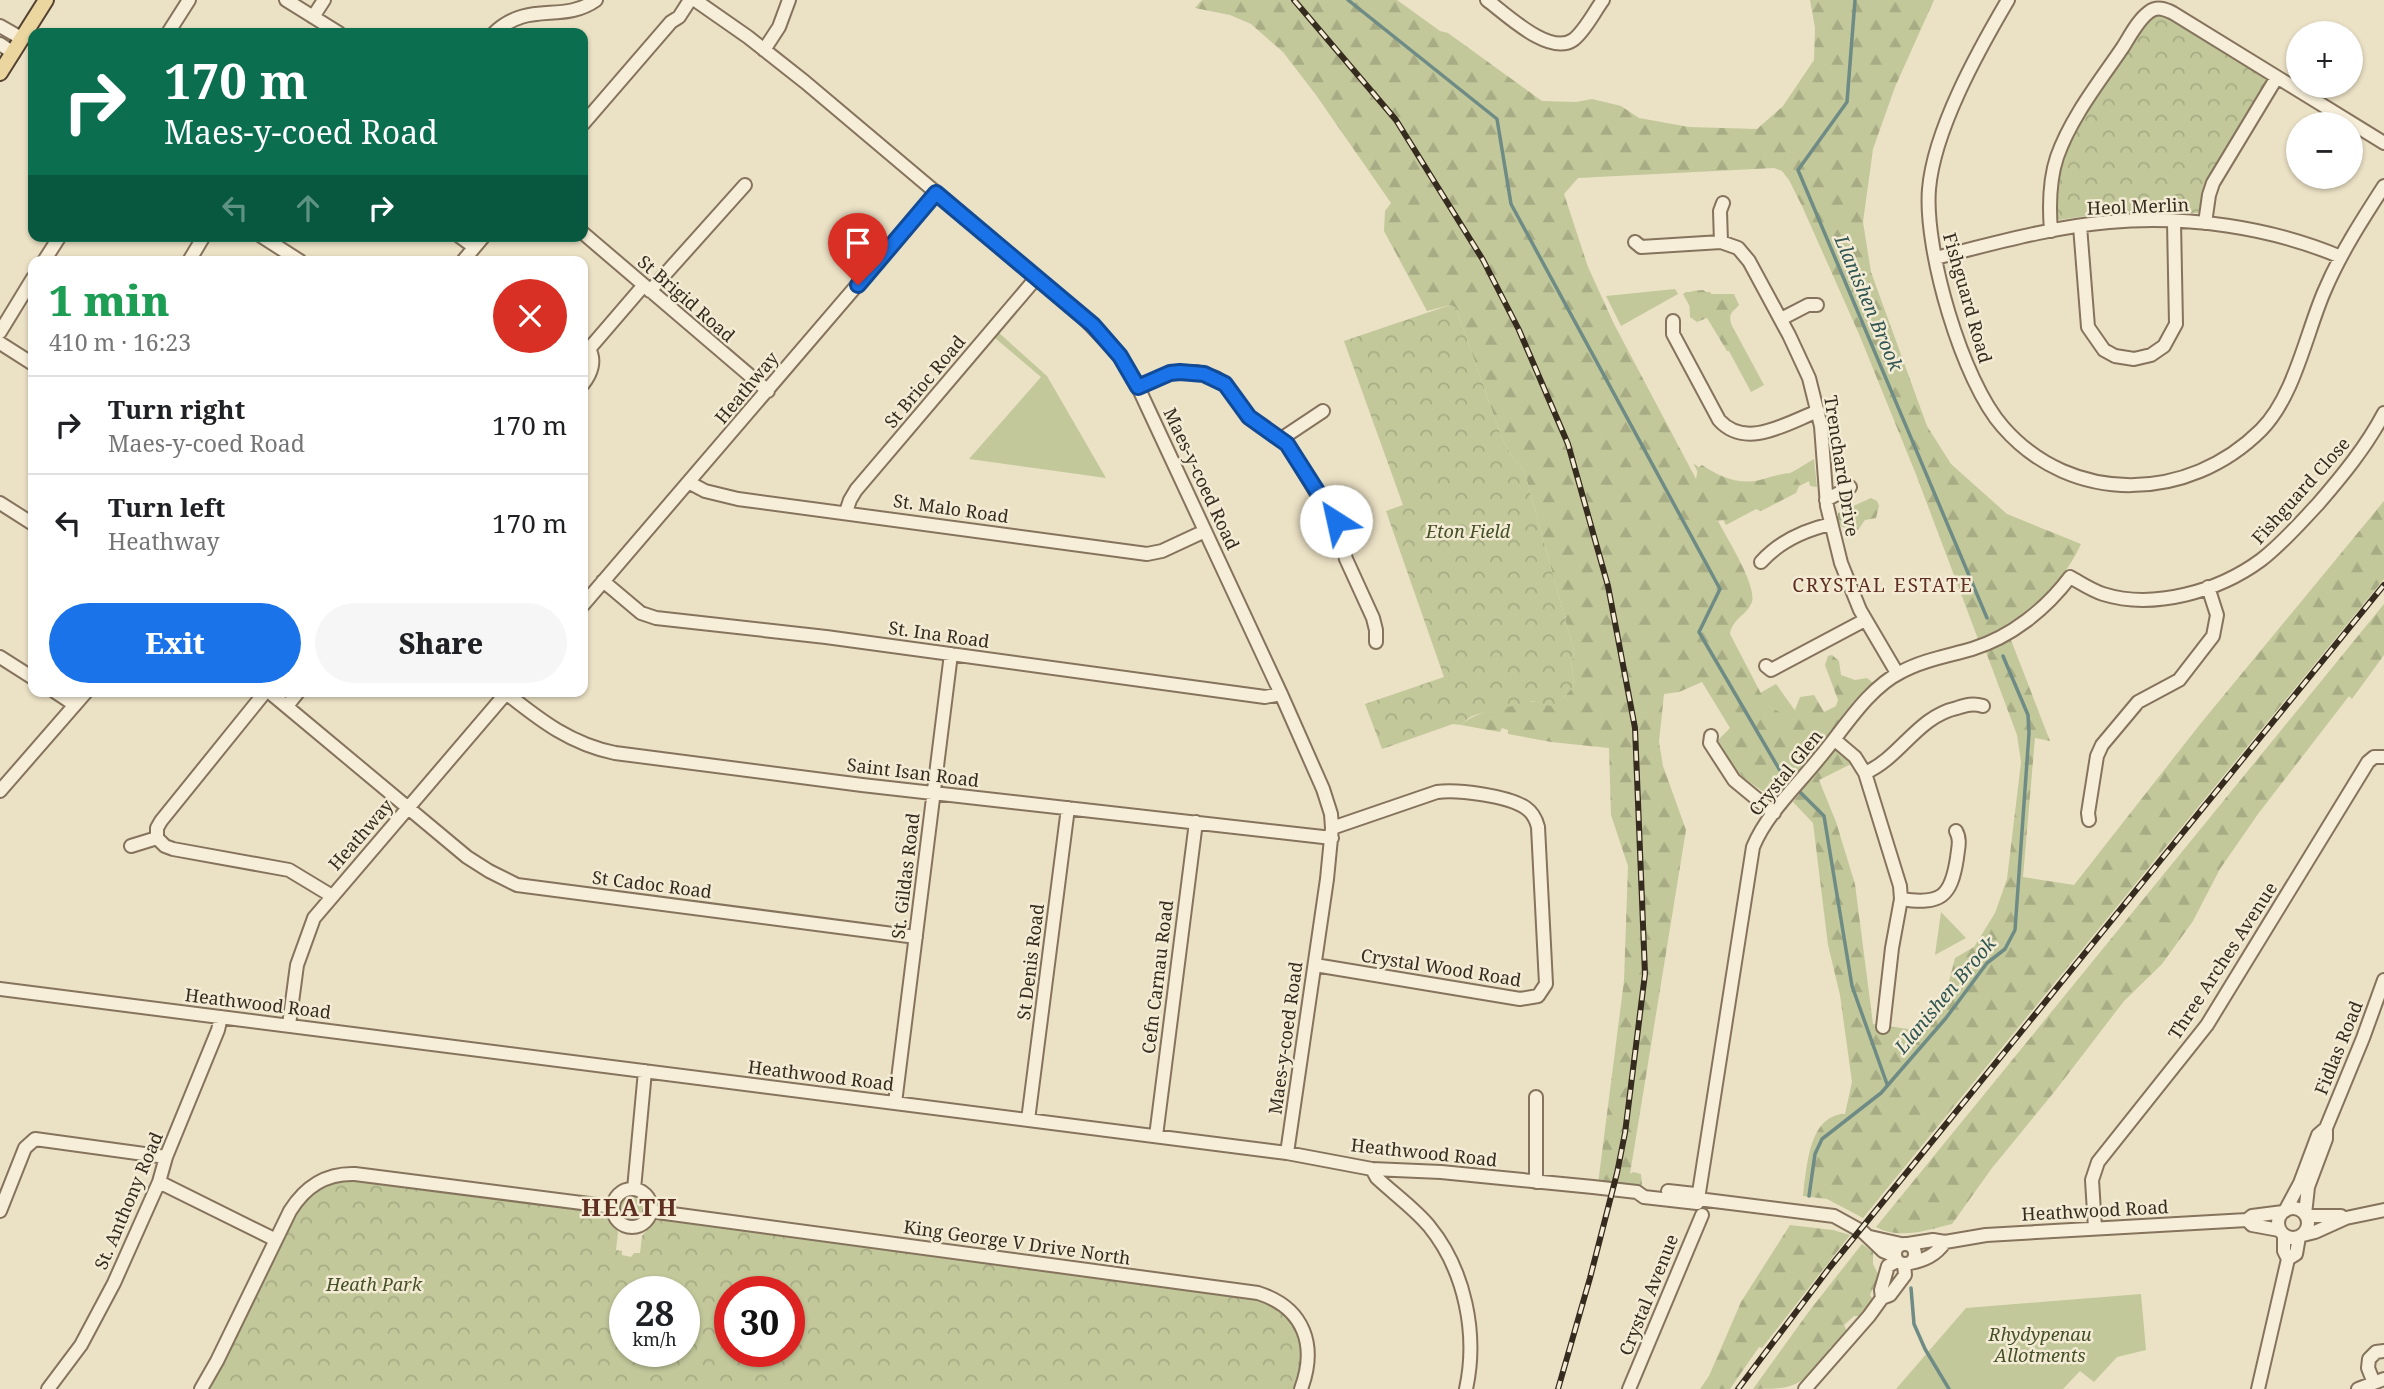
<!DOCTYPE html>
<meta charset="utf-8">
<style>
body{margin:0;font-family:"Noto Serif",serif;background:#f6f6f6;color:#202124;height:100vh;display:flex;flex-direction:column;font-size:26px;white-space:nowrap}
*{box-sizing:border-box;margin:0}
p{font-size:23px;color:#757577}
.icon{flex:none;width:38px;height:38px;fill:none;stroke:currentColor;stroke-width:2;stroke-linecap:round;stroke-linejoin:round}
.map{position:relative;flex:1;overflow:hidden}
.side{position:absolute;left:28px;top:256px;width:560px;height:441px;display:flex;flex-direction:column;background:#fff;border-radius:14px;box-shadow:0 2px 5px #0004}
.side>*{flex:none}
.hud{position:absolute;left:28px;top:28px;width:560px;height:214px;border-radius:14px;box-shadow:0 2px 5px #0004;background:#0b6e4f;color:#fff;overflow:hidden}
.buttons{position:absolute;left:2286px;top:21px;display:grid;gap:14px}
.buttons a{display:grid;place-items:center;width:77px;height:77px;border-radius:50%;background:#fff;box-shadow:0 2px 5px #0004;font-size:35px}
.speed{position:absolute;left:609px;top:1276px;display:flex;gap:14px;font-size:35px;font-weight:700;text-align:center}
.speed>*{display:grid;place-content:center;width:91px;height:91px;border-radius:50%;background:#fff;box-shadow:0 2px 5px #0004;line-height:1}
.speed small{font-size:18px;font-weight:400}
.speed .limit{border:10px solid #d22;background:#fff;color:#111}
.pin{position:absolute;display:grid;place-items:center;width:60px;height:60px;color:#fff;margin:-72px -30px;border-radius:50% 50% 50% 0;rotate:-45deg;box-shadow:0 0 7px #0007}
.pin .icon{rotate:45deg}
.me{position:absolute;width:77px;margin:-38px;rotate:325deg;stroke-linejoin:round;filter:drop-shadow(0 0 5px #0008)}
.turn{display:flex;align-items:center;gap:24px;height:147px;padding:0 21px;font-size:32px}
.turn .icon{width:91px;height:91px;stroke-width:2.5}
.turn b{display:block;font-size:49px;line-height:60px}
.lanes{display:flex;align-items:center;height:66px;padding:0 21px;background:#0003;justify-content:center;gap:35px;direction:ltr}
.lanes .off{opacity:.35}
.round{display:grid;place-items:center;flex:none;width:74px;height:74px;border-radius:37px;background:#f6f6f6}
.summary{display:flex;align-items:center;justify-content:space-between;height:119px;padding:0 21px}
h1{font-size:42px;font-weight:800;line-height:52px;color:#1e9e55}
.action{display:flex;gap:14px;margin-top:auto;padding:14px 21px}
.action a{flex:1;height:80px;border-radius:42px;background:#1a73e8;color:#fff;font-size:28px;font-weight:800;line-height:80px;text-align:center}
.action a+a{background:#f6f6f6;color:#202124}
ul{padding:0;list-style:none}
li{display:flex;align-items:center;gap:21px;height:98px;padding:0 21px;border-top:2px solid #e0e0e0}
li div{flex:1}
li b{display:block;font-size:26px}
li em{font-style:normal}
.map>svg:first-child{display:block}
.green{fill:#c2c89a}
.forest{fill:url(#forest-firs)}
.park{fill:url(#park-crowns);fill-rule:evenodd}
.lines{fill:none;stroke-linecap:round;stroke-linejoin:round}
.stream{stroke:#6e8c85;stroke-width:3.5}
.minor-casing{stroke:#85735d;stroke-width:16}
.major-casing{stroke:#534131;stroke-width:18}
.minor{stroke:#f6eed8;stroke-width:12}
.major{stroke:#ebd6a0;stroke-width:14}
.rail-casing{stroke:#362b1f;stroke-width:6}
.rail{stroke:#f3ebd4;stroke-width:3.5;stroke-dasharray:10;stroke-linecap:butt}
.route-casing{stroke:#114b97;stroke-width:18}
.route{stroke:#1a73e8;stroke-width:12}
.labels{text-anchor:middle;stroke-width:5;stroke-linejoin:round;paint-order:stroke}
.street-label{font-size:18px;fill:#362b1f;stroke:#f3ebd4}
.park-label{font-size:18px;font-style:italic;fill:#455128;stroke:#f3ebd4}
.water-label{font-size:19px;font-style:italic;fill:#305553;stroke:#f3ebd4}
.neighbourhood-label{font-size:19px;letter-spacing:2px;fill:#5f3022;stroke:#f3ebd4}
.district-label{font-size:24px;font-weight:bold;letter-spacing:2px;fill:#5f3022;stroke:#f3ebd4}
</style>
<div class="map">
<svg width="2384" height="1389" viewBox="0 0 2384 1389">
<defs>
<pattern id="forest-firs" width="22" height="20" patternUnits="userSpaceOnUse" patternTransform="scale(1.75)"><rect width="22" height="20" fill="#c2c89a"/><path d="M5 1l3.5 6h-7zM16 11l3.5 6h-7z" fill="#a7ac84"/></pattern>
<pattern id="park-crowns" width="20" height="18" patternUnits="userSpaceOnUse" patternTransform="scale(1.75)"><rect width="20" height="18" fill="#c2c89a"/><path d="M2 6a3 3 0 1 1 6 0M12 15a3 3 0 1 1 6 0" fill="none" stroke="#a7ac84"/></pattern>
</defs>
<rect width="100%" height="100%" fill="#ebe1c5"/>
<path class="green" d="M1675,289L1678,294L1621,326L1606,296Z
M1686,292H1710L1723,309L1764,385L1751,392L1708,312L1696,318L1683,294Z
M999,333L1047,376L1106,478L969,459L1041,377L995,338Z
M1814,459L1817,487L1810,486L1809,481L1726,525L1693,463C1714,480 1749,491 1776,480C1789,475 1802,466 1814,459Z
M1776,684L1796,712L1798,723L1767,705L1760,693Z
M1941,912L1966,938L1935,955Z
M617 1208a15 15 0 1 1 30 0a15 15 0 1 1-30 0Z
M2141,1294L2146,1350L2117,1357L2094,1382L2080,1371L2063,1389H1896L1966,1308Z"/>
<path class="forest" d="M1202,0H1397L1440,31L1448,33L1542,101L1576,102L1592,99L1621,106L1639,118L1689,127L1757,129L1783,106L1814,60L1815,28L1810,0H1934L1895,87L1873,149L1863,222L1871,272L1927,426L1951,464L2007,514L2081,544C2061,588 2021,620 1978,639L1917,477L1859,334L1802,206L1789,180L1782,171L1774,168L1578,178L1564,194L1588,267L1614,324L1696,479L1698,468L1702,465C1720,477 1738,485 1760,480C1771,477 1781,473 1793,473L1800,484L1796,493L1761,511C1751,508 1745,499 1734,503L1736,513L1731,519L1718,521C1726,537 1757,585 1752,602C1747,615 1732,619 1730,634L1767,705L1797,722L1795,710L1800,697L1814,695L1824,712L1836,706L1838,700L1825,665L1828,656L1832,655L1839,661L1841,675L1855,680L1867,678L1872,682L1874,688L1862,703L1852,704L1856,707L1776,799C1747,782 1732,772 1717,741L1730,728L1702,682L1679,692L1664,694L1659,742L1663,766L1686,830L1630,1174L1633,1172L1641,1174L1642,1185L1638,1191L1598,1184L1624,981L1628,866L1611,815L1609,748L1551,742L1508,734V730L1502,728L1500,732L1461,725C1478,710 1503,708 1525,702C1556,698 1548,718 1574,685L1571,661L1575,655L1524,470L1512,457L1501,436L1456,308L1450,305L1427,311L1384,231L1385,211L1391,203L1316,95L1283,52L1251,24L1230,15L1195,8Z
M1703,290L1709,294H1734L1739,305C1737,308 1733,310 1731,314C1727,324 1740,339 1740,349L1734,352L1727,351L1707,318L1697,322L1690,317L1689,294L1692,291Z
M1871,498L1877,501L1879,506L1876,518L1865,520L1858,530L1842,527L1838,523V513Z
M2384,501V579L1863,1218L1827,1199L1803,1196C1807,1168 1808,1115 1845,1114L1852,1082L1840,995L1828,945L1813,823L1793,802L1835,748L1851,764L1819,780L1836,822L1855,884L1873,1024L1922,1031L1943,1005L1955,958L1974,947L1995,913L2007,879L2021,762L2017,735L1986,652L2011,640L2050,741L2035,738L2023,877L2074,885L2201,723Z
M2384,604V655L2352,699L2349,696L2258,814L2220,869L2193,921L2162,964L2124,1001L2055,1091L1992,1168L1952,1224C1927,1230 1900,1240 1876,1227Z
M1790,1225L1833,1230L1850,1235L1762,1348L1759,1347L1730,1389H1700L1709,1376L1741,1302Z
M1862,1244L1873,1252V1264L1879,1276L1870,1295L1875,1302L1861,1316H1854L1844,1325L1848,1334L1835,1347H1830C1828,1357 1823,1362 1816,1370C1793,1389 1785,1389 1753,1389L1810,1310Z"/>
<path class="park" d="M2161,12L2265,76L2266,85L2204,195L2198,213H2107L2059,220L2055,215L2059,164L2082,116L2147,19Z
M1450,305L1456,308L1501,436L1512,457L1524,470L1575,655L1571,661L1574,685L1558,704L1550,706L1533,701L1478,714L1470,717L1461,725L1453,724L1382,749L1365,704L1444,677L1386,511L1403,505L1344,341Z
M339,1177L608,1211L618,1232L616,1250L622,1251V1255L631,1257L634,1253H640L642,1236L658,1215L1255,1295L1284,1309L1304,1342L1298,1389H204L303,1197ZM625,1292H684V1351H625ZM730,1292H789V1351H730Z"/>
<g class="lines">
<path class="stream" d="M1348,0L1497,119L1511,204L1720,589L1699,632L1782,774L1824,816L1852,986L1887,1084
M1855,0L1847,102L1798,170L1987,618
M1809,1196L1815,1154L1822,1139L1881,1093L1946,1018L1987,963L2005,949L2015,930L2029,733L2028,715L2003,656
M1911,1288L1914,1324L1925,1349L1949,1389"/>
<defs>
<path id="minor" d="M286,0L339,33
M695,0L748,37L805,82L1079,313L1120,356L1138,387L1281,694L1323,789L1331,814L1332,828L1327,879L1287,1153
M1487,0C1506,14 1549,56 1573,40C1585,31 1594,12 1603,0
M2008,0C1978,51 1934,130 1929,189C1924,249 1962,381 2003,427C2072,506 2189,502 2261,430C2294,397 2306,334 2324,292C2340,254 2362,220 2384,186
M313,17L324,0
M0,26L21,38
M168,33L189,0
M494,33C529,0 562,24 596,0
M0,44L12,52
M764,50L779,27L789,0
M583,124L671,22L679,17L690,0
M2205,223L2209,195L2213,183L2277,77
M2080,226L2088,327L2104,350L2115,356L2134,359L2151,355L2164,346L2176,324L2174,222
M2051,231C2049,206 2049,181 2057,157C2071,117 2100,81 2123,47C2130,36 2138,20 2149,12C2157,6 2165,9 2173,13L2384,143
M583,233L768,391
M261,236L300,261
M459,236L474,247
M1635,242L1641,247L1721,242L1738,248L1749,261L1789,335L1809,378L1821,426L1827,506L1841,563L1860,610L1897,673
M1721,242L1720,211L1723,203
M1935,258C1992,244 2051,227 2109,222C2186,215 2270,227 2341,257
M44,261L60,236
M189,261L204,236
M463,261L484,236
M650,291L745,185
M1781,319L1808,305H1817
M1673,321V334L1719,420C1746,450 1787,423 1818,411
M0,332L33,278
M0,343L33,364
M583,347L589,349L644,285
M583,384C591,374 596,361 589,349
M1138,387L1170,373L1179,372H1196L1216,378L1225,384L1249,417L1287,444L1317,494L1336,521L1346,559L1373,618L1376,630V642
M1281,439L1323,411
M690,483L705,491L738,499L1147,554L1162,551L1205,531
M1826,500L1850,487
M0,503L33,524
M846,512L850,500L856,490L1037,277
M1336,521L1355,514L1364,515
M1761,562C1779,542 1805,530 1831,524
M603,581L641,613L656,618L826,637L1265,697L1281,694
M583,605L936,193
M0,657L33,678
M1766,666L1771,670L1865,620
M54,691L75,705
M266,691L161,821L157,828V838L165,846L173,849L289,870L332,896
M268,691L467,857L489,871L517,885L916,937
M506,693C541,721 571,744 615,753L862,785L1332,838
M287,706L299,691
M1711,736L1710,743L1734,780L1774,813
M1835,740L1855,757L1865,773L1900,886L1901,899C1941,905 1951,897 1957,858C1958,848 1961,840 1956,831
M1865,773C1901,757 1917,717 1957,708C1966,705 1973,703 1983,706
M0,791L87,691
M2089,820L2088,813L2097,756L2102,745L2138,702L2179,680L2213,636L2217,615L2208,587
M131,846L157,838
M1315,965L1520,999L1538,996L1546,984L1538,827C1536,819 1533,813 1526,808C1509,796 1457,789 1437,792L1332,828
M0,989L1287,1153L1372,1169L1441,1172L1593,1187L1637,1192L1644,1197L1697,1203L1698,1199
M289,1025L297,965L314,918L508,691
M1883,1027L1892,948L1901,899
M895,1103L951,654
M1028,1120L1068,808
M1156,1136L1196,822
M1372,1169L1377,1178C1394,1194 1414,1208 1429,1226C1465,1270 1478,1334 1466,1389
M159,1182L276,1240
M1536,1182V1097
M634,1189L645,1071
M613 1208a19 19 0 1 1 38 0a19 19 0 1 1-38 0Z
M1668,1191L1695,1194L1698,1199L1834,1216L1863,1232L1883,1251L1895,1256
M1698,1199L1753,847C1767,813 1797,786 1820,757C1844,729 1867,689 1901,672C1923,660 1948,656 1972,649C2011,637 2046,609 2070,577C2081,583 2091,590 2103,594C2154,610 2219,591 2261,560C2282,544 2300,523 2318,504C2343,475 2366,447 2384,413
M2278 1223a15 15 0 1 1 30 0a15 15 0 1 1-30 0Z
M0,1211L25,1148L35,1139L166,1157
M650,1211L1258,1293C1305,1308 1317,1346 1301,1389
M2285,1211L2300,1183L2318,1135L2326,1128L2363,1038L2384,980
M2305,1214L2308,1187L2326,1139V1128
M2306,1216H2341
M2247,1220L2252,1225L2279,1230
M2095,1228L2092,1180L2098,1162L2207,1025L2368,762L2374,757H2384
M2303,1235L2315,1232L2346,1218L2384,1210
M1870,1237L1901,1244
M1895 1254a10 10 0 1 1 20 0a10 10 0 1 1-20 0Z
M1908,1244L1933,1240L1945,1242L1986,1235L2247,1220L2252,1216L2283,1212
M2288,1259L2296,1254L2299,1237
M1910,1263C1925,1260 1936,1255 1945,1242
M1882,1298L1881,1290L1888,1266L1897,1261
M2374,1383L2368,1368L2369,1359L2376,1352L2384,1351
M48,1389L81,1345L114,1283L159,1182L166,1157L218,1030L221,1017
M201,1389L217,1361L290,1211C305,1187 325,1173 355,1174L613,1207
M1629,1389L1702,1215
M1805,1389L1869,1316L1882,1298L1890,1295L1905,1275L1904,1264
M2258,1389L2288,1259L2284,1251V1236
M2358,1389L2384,1379"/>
<path id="major" d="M0,73L46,0"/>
</defs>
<use href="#minor" class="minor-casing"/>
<use href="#major" class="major-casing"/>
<use href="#minor" class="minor"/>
<use href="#major" class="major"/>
<defs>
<path id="rail" d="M1294,0L1396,120L1483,260L1519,330L1568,444L1608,586L1635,728L1645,974L1625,1133L1617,1173L1590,1278L1558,1389
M1738,1389L1830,1267L2384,585"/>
</defs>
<use href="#rail" class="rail-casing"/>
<use href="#rail" class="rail"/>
</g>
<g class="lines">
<defs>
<path id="route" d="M858,285L936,193L1093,325L1120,356L1138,387L1170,373L1180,372L1204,374L1225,384L1249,417L1287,444L1336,521"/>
</defs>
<use href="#route" class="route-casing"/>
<use href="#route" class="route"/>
</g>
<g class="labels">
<g class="street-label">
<text transform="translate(2138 207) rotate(-2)" y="6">Heol Merlin</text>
<text transform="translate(1967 298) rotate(74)" y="6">Fishguard Road</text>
<text transform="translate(686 299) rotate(41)" y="6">St Brigid Road</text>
<text transform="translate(925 382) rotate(-50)" y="6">St Brioc Road</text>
<text transform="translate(747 388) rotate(-50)" y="6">Heathway</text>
<text transform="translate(1841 466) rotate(81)" y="6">Trenchard Drive</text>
<text transform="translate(1201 479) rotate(65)" y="6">Maes-y-coed Road</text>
<text transform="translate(2301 491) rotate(-48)" y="6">Fishguard Close</text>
<text transform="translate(951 509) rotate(8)" y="6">St. Malo Road</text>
<text transform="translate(939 635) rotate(8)" y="6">St. Ina Road</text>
<text transform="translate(913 773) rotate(7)" y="6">Saint Isan Road</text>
<text transform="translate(1786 773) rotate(-51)" y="6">Crystal Glen</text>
<text transform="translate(361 835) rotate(-49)" y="6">Heathway</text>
<text transform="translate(906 876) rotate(-83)" y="6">St. Gildas Road</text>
<text transform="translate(652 885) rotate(7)" y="6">St Cadoc Road</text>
<text transform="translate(2223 961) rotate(-57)" y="6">Three Arches Avenue</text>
<text transform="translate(1031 962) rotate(-83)" y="6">St Denis Road</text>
<text transform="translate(1441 968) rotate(9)" y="6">Crystal Wood Road</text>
<text transform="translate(1158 977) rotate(-83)" y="6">Cefn Carnau Road</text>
<text transform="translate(258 1004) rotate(7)" y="6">Heathwood Road</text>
<text transform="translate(1286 1038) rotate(-82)" y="6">Maes-y-coed Road</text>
<text transform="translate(2339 1048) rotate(-68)" y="6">Fidlas Road</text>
<text transform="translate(821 1076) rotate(7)" y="6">Heathwood Road</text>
<text transform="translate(1424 1153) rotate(6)" y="6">Heathwood Road</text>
<text transform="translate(129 1201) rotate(-67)" y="6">St. Anthony Road</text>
<text transform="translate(2095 1211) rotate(-3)" y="6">Heathwood Road</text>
<text transform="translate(1017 1243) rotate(8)" y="6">King George V Drive North</text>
<text transform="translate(1649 1295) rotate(-68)" y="6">Crystal Avenue</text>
</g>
<g class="park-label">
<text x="1468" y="538">Eton Field</text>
<text x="374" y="1291">Heath Park</text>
<text x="2040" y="1341">Rhydypenau<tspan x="2040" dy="21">Allotments</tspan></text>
</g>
<g class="water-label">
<text transform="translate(1869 303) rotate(67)" y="7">Llanishen Brook</text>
<text transform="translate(1945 995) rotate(-50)" y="7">Llanishen Brook</text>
</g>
<g class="neighbourhood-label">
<text x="1883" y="592">CRYSTAL ESTATE</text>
</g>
<g class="district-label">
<text x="630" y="1216">HEATH</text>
</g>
</g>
</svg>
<div class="buttons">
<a>+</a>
<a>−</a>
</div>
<div class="speed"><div>28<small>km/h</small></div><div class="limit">30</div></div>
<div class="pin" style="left:858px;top:285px;background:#d93025"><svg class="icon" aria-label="arrive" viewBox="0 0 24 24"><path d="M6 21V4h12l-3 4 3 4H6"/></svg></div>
<svg class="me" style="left:1336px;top:521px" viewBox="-20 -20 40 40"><circle r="19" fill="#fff"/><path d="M0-13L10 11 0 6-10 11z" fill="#1a73e8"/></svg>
<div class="hud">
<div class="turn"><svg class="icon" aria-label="right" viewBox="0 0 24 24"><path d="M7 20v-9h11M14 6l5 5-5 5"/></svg><div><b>170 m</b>Maes-y-coed Road</div></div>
<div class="lanes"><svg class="icon off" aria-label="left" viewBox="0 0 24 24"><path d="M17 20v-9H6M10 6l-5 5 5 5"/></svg><svg class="icon off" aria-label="ahead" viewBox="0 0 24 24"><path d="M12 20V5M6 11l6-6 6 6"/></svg><svg class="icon" aria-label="right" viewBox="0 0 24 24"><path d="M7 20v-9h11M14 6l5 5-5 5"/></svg></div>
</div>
<section class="side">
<div class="summary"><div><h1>1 min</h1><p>410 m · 16:23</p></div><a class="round" style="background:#d93025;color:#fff"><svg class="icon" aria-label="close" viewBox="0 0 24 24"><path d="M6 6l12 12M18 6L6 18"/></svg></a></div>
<ul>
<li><svg class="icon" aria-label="right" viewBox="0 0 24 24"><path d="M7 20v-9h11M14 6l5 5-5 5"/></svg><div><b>Turn right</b><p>Maes-y-coed Road</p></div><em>170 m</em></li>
<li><svg class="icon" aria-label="left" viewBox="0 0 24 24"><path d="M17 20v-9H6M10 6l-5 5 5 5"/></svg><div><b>Turn left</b><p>Heathway</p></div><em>170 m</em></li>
</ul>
<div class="action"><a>Exit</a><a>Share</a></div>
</section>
</div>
